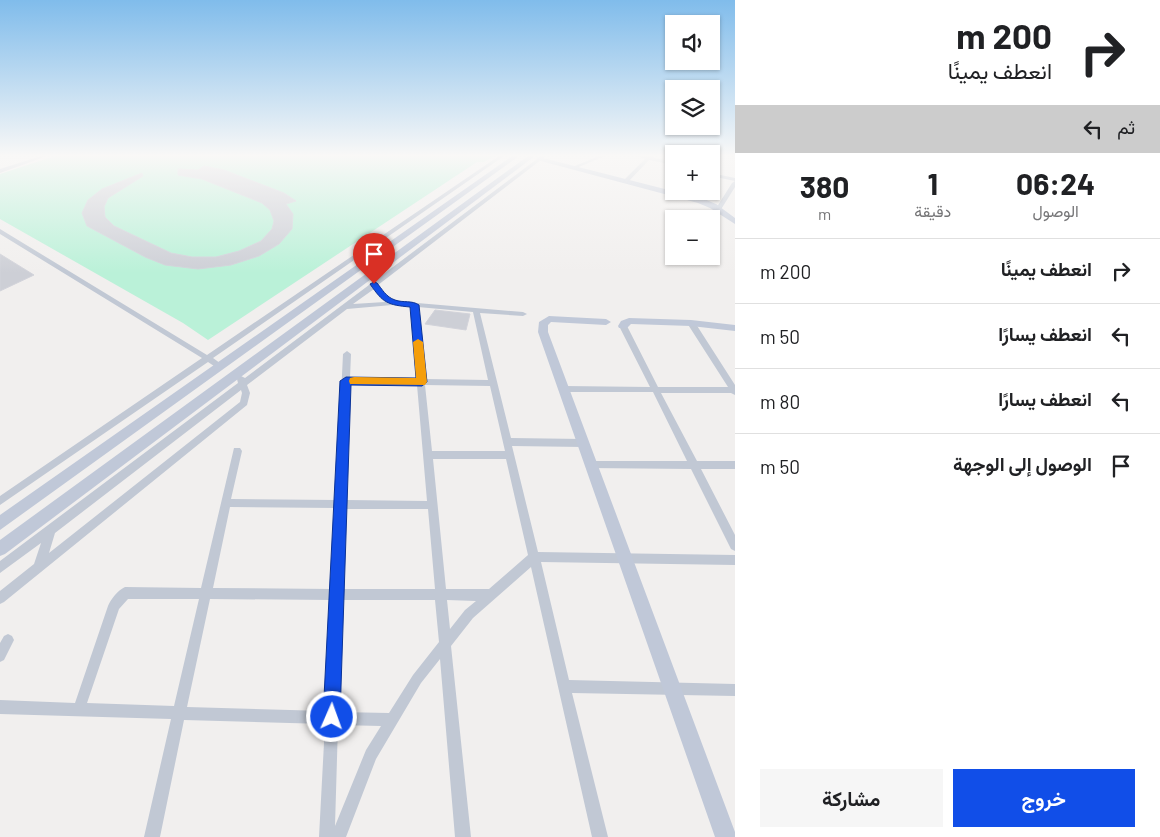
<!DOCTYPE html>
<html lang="ar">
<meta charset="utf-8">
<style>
body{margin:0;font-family:Barlow,Vazirmatn,sans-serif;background:#f6f6f6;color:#202124;direction:rtl;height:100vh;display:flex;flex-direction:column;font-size:19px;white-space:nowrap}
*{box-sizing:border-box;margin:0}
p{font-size:16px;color:#757577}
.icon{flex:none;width:28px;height:28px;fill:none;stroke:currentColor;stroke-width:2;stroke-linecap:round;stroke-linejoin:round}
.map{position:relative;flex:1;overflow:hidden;direction:ltr}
.details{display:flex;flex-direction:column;background:#fff;width:425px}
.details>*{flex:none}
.hud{background:#fff;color:#202124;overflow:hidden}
.buttons{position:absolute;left:665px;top:15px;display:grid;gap:10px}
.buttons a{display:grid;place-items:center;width:55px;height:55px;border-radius:0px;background:#fff;box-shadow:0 1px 4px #0004;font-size:25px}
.pin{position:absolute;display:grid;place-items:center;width:42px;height:42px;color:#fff;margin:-51px -21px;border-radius:50% 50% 50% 0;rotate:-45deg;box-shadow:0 0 5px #0007}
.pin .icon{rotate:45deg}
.me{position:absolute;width:55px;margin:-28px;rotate:2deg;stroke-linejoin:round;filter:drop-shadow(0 0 4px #0008)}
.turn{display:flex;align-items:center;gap:18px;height:105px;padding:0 25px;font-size:22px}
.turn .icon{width:65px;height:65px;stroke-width:2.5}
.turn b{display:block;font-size:35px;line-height:42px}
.then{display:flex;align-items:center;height:48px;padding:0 25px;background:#0003;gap:10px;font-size:19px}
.eta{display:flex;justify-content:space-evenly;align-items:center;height:85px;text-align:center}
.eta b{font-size:30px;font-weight:700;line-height:35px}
.button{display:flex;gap:10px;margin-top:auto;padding:10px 25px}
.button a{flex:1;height:58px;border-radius:0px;background:#114ee8;color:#fff;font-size:20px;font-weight:700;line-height:58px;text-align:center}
.button a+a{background:#f6f6f6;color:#202124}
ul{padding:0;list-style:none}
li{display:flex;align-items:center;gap:15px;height:65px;padding:0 25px;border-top:1px solid #e0e0e0}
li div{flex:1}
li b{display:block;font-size:19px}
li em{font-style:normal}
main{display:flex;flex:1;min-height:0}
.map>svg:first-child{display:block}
.green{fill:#baf1d8}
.building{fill:#cdcfd6;stroke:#d2d3da}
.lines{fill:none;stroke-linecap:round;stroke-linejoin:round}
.street{fill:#c1c8d4;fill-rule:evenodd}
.secondary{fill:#c0c8d8;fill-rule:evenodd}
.route{fill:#114ee8;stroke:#0b3397}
.slow{fill:#f59e0b}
</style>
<main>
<section class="details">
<div class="hud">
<div class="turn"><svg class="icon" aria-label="right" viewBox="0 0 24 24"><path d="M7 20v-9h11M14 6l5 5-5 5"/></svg><div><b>200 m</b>انعطف يمينًا</div></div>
<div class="then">ثم<svg class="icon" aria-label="left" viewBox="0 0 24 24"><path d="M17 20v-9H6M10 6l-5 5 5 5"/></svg></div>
</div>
<div class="eta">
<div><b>06:24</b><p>الوصول</p></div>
<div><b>1</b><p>دقيقة</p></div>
<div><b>380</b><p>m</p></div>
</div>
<ul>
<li><svg class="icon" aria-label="right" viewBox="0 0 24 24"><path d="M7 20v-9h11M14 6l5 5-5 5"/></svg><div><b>انعطف يمينًا</b></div><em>200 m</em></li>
<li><svg class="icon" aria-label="left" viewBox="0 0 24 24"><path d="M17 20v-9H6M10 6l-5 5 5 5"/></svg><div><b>انعطف يسارًا</b></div><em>50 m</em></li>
<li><svg class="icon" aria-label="left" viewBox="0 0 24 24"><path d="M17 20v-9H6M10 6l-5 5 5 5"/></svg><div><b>انعطف يسارًا</b></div><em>80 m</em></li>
<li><svg class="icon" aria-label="arrive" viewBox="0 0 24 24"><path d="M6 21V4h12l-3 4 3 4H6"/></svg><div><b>الوصول إلى الوجهة</b></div><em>50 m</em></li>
</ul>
<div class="button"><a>خروج</a><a>مشاركة</a></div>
</section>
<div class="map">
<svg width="735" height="837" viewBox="0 0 735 837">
<rect width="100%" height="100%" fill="#f1efee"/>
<path class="green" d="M55,156H494L484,162H477L208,340L183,323L0,219V174Z"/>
<path class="building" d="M204,166L224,170L284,193L296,201L286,204L293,214L292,229L279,244L259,256L231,265L198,269L165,265L145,257L87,226L82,213L88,200L102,189L142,173L143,176L108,198L104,207L105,217L114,226L171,253L192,257H216L239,251L261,241L272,229L274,221L270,210L262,203L202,179L178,175V169L198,170Z
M0,254L34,275L0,291Z
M435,310L470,314L466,330L425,324Z"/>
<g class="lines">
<path class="street" d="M41,156H47L0,173V169Z
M499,156H504L213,358L224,366L223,368H217L208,362L0,505V496L202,358L0,234V229L207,355Z
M541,156H546L378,285L385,296L394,301L523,312L527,314L523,316L480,313L511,438L583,439L586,440L588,443L586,446L583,447L512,446L538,552L735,555V565L541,562L569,680L735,684V696L572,693L608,837H592L531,567L473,618L451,646L471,837H455L440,659L421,683L376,759L346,837H319L325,724L184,720L160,837H144L171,719L0,714V700L75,703L108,606C111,599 118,590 125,587L201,588L234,448H240L242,451L231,499L336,500L343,354L347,351L351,354L350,378L417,379L411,307L392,305L347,309L247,385L250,393L247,405L4,602L0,604V591L34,564L41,543L0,573V561L238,383L237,379L238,377L241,376L245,378ZM374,289L380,298L385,302L353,304ZM418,307L473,312L488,380L425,379ZM350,384L417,385L427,501L346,500ZM425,385L490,386L505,451H432ZM241,390L242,393L240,402L49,553L55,533ZM433,459H506L528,555L489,589H446ZM230,507L336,508L332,589L213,588ZM346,509H428L435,589H343ZM128,599H199L174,706L87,703L119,609ZM210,599L331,600L326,711L187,707ZM343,600H435L439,642L413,675L389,713L339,712ZM447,600L476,601L465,610L450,629ZM338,725L381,726L366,750L335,826Z
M599,156H605L574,169L570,168Z
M636,156H652L651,157L674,162V165L649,160L627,183H623V181L645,159Z
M711,173L735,178V187L720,211L718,212L715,210L732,183L735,181L711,176Z
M674,181V186L668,193H664V191Z
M688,321H694L735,385V395L731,393H661L697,461H735V469H701L735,535V551L731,549L691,469L588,468L586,465L588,462L591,461H687L653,392H564L560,389L564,386L650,387L619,326L623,324L627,326L658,387H728L687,323Z
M8,634L12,636L14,640L4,660L0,662V643L4,636Z"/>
<path class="secondary" d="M512,156H519L0,530V515Z
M528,156H535L5,554L0,556V540Z
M539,157L704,199L716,204L735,218V224L710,208L698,203L537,160V158Z
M549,316L606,319L611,322L606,325L551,322L548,325V332L735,832V837H715L538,332L539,322Z
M629,318L691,320L735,325V331L691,326L631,324L627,328H619L618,326L621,321Z"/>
</g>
<linearGradient id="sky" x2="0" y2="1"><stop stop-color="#80bceb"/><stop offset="0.57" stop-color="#f9f8f7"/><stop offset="1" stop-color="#f9f8f7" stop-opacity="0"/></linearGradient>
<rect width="735" height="273" fill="url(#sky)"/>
<path class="route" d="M374,282L377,283C382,289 386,297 395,300C403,303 412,300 419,305L427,382L422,386L351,385L340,717L338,723L332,725L326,723L323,717L340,381L346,377L416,378L410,307C388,305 383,303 370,284Z"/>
<path class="slow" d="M418,339L423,342L427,382L425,385L350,384L349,381L350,378L354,377L416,378L413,342Z"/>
</svg>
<div class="buttons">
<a><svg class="icon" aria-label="sound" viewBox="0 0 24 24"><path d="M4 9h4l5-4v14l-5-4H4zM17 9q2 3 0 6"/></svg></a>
<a><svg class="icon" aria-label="layers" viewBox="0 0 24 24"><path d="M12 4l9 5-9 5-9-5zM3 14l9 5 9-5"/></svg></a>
<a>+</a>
<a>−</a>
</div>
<div class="pin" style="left:374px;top:284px;background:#d93025"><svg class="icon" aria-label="arrive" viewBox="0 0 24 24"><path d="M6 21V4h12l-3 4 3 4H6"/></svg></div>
<svg class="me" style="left:332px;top:717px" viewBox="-20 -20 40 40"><circle r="17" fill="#114ee8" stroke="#fff" stroke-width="3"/><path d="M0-11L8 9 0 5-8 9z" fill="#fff"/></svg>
</div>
</main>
